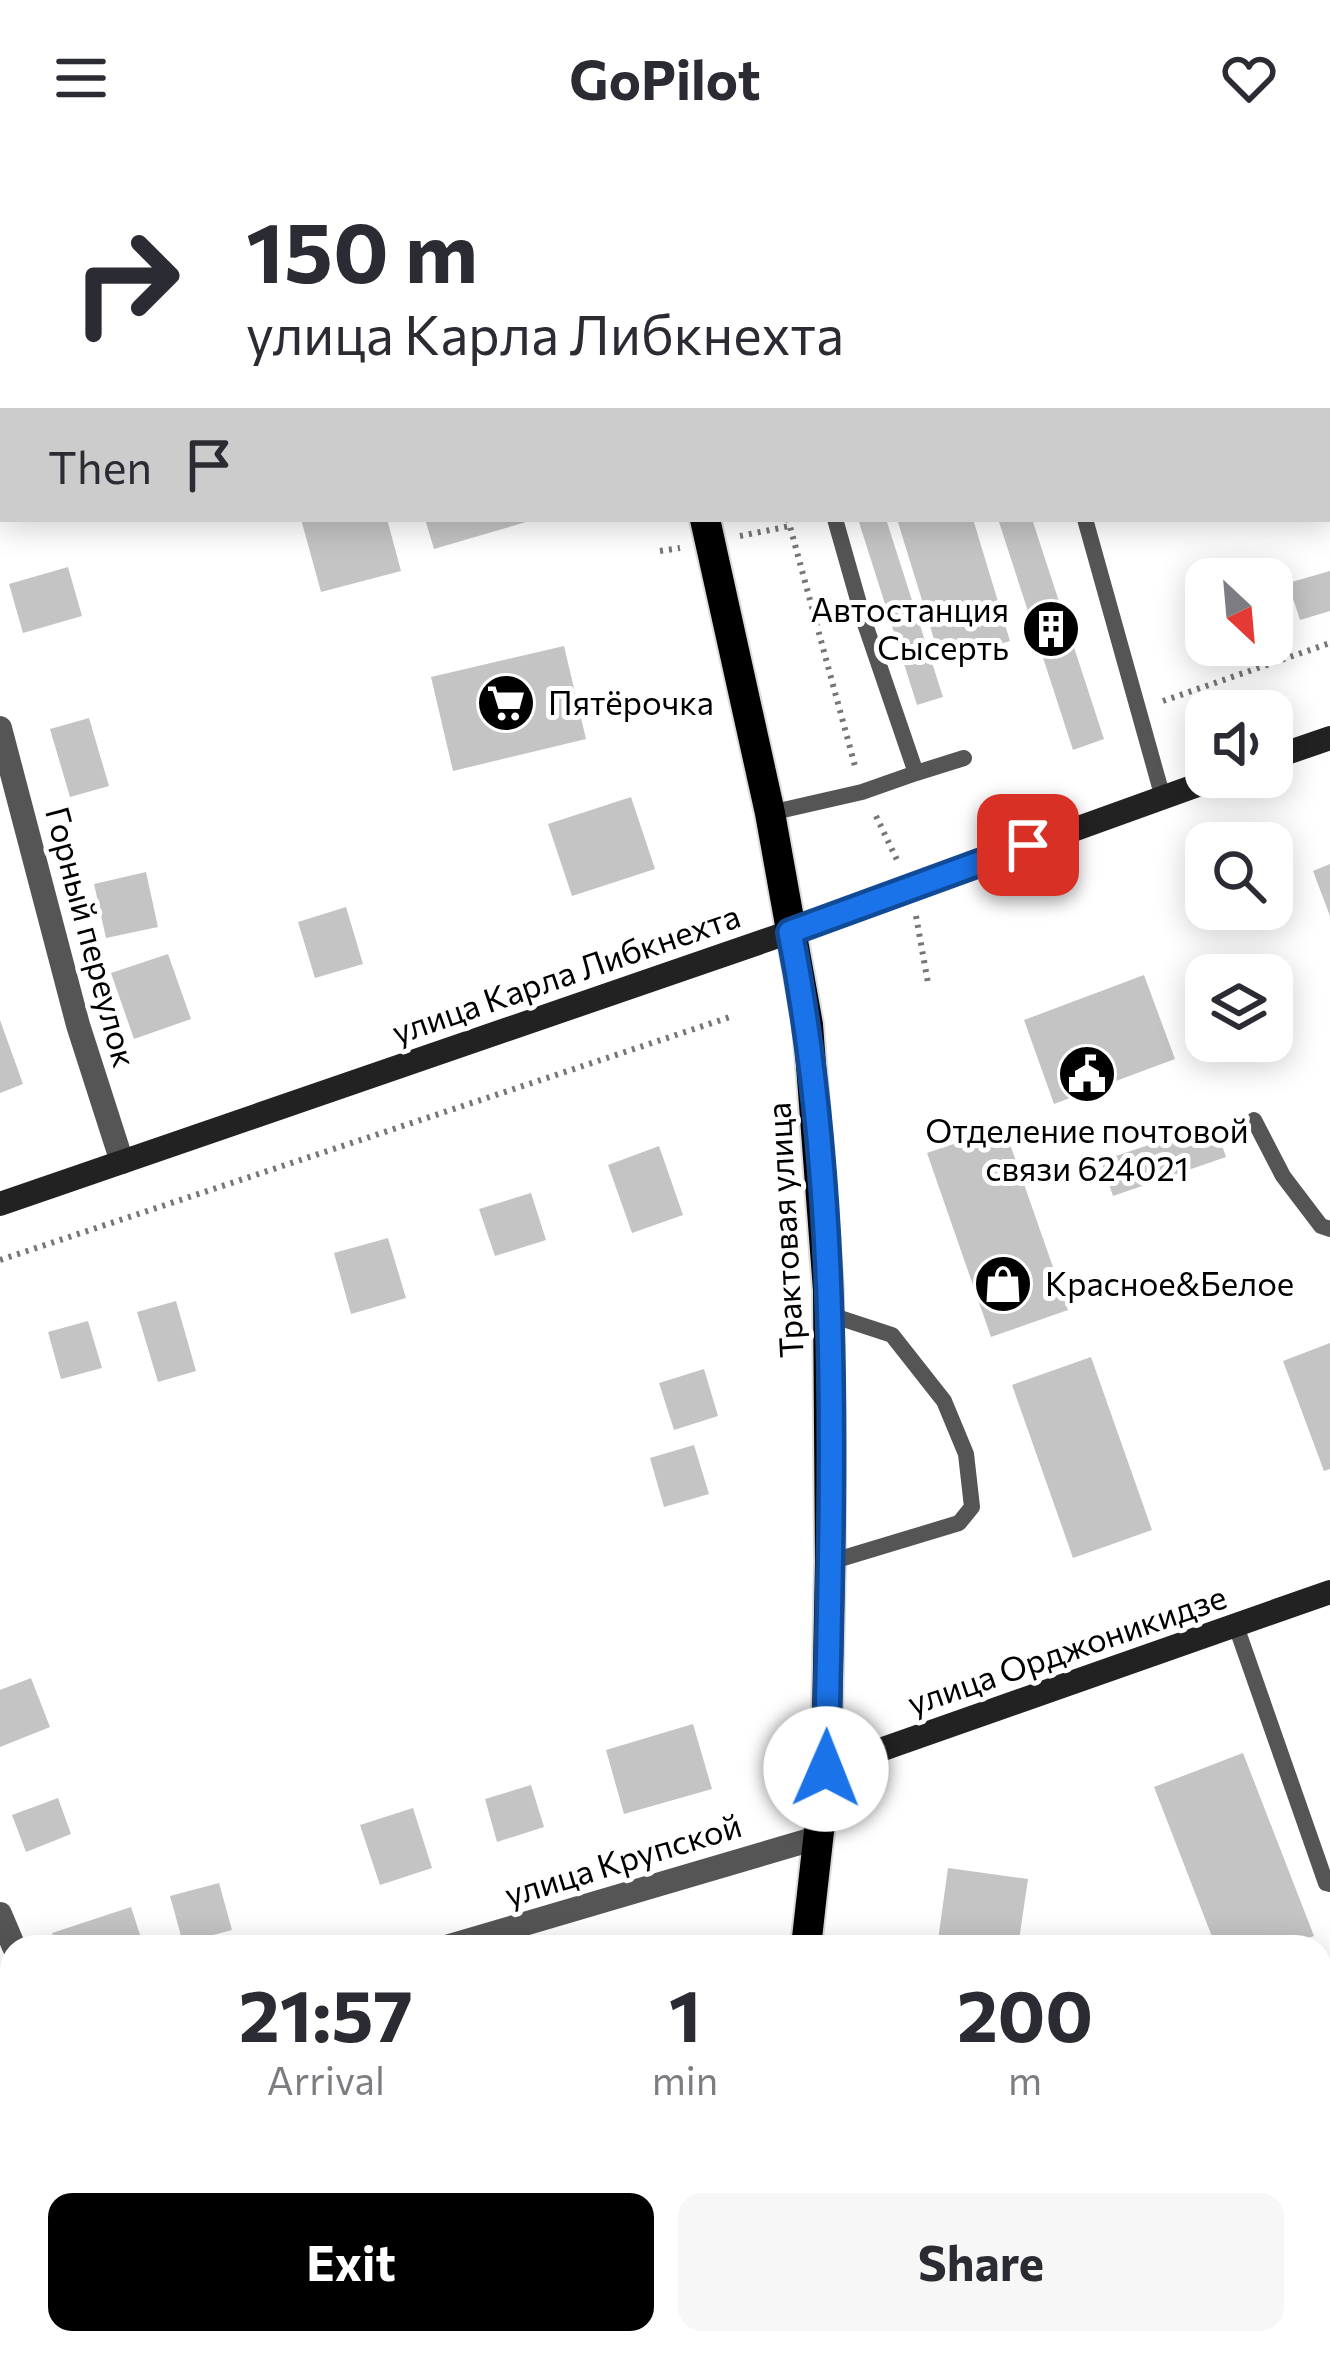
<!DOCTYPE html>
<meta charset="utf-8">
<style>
body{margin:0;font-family:Commissioner,sans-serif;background:#f7f7f7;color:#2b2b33;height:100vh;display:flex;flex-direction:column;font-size:45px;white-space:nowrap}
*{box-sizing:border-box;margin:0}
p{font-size:39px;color:#7c7c81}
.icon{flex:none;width:66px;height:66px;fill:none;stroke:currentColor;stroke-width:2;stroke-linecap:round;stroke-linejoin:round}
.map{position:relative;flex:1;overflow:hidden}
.drawer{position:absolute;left:0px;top:1779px;width:1332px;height:420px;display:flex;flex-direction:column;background:#fff;border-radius:36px 36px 0 0;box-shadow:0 6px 30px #0003}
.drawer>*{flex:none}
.banner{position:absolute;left:0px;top:0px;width:1332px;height:366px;box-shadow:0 6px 30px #0003;background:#fff;color:#2b2b33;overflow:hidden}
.needle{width:78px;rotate:154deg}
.fabs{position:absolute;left:1185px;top:402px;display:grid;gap:24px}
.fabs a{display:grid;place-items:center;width:108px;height:108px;border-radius:24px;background:#fff;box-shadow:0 6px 30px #0003;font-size:60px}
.pin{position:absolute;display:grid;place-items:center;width:102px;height:102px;color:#fff;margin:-51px;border-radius:24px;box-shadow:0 6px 18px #0006}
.me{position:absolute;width:132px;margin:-66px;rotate:1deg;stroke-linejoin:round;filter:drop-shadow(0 0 9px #0008)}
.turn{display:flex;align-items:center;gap:42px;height:252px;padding:0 48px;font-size:54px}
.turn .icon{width:156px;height:156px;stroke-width:2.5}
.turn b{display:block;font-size:84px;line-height:102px}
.then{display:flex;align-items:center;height:114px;padding:0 48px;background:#0003;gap:24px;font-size:45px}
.eta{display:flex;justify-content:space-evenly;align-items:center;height:204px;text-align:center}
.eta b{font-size:72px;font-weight:700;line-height:84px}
.primary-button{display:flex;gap:24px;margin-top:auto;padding:24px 48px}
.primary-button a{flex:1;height:138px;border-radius:24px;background:#000;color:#fff;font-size:48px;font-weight:700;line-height:138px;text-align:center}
.primary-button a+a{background:#f7f7f7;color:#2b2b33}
header{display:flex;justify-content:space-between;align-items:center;height:156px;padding:0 48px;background:#fff;font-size:54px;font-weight:700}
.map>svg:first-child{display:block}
.building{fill:#c4c4c4}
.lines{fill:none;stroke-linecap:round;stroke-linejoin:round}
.primary-casing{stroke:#dbdbdb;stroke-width:34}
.path{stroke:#777;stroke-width:6;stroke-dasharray:3 6;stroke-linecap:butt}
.lane{stroke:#555;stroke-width:16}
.street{stroke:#555;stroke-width:24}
.secondary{stroke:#222;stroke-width:24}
.primary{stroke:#000;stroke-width:30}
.route-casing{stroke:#114b97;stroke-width:30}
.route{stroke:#1a73e8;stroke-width:21}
.labels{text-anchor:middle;stroke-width:10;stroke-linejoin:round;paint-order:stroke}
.poi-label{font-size:33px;fill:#000;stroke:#fff;text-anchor:start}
.street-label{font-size:33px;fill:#000;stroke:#fff}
</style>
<header><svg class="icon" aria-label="menu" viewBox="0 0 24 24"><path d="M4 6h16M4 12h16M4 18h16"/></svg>GoPilot<svg class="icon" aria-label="heart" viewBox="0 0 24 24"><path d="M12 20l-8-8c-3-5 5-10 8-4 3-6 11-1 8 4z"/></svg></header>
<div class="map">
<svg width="1330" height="2199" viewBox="0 0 1330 2199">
<rect width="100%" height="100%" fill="#fff"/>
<path class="building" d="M301,363H387L401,415L321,436Z
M425,363H533V364L434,393Z
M858,363H886L943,541L917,549Z
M897,363H973L1010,485L941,506Z
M998,363H1032L1104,583L1073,594Z
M68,411L82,460L23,477L9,428Z
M1330,415V455L1300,464L1288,427Z
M564,490L586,583L453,615L431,521Z
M89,562L109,630L70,641L50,573Z
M631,641L655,713L572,740L548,668Z
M1330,708V760L1313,715Z
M146,716L158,771L106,782L94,728Z
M346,751L363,808L315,822L298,766Z
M168,798L191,863L134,883L111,817Z
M1144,819L1175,903L1054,948L1024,864Z
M0,864L23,928L0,937Z
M1214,967L1226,1001L1113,1040L1101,1005Z
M1004,971L1068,1154L991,1181L927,997Z
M659,990L683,1059L632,1077L608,1009Z
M531,1037L546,1084L495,1100L479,1053Z
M388,1082L406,1142L351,1158L334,1097Z
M176,1145L196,1215L158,1226L137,1156Z
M88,1165L102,1212L61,1223L48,1176Z
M1330,1187V1313L1324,1315L1283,1205Z
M1091,1201L1152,1374L1073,1402L1012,1229Z
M704,1213L718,1260L674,1274L659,1227Z
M694,1289L709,1338L664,1351L650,1302Z
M31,1522L50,1571L0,1591V1534Z
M693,1568L712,1633L624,1658L606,1594Z
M1243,1597L1314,1780L1285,1791H1216L1154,1631Z
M531,1629L544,1671L497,1686L485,1643Z
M58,1642L71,1678L26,1696L12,1659Z
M413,1652L432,1712L380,1729L360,1669Z
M948,1712L1028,1723L1018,1791H937Z
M219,1727L232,1774L183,1787L170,1740Z
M131,1751L144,1791H57L52,1777Z
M0,2025L12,2060V2081L0,2084Z
M12,2162V2187H76L79,2194L63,2199H13L2,2166Z
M582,2187H627L633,2199H587Z
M855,2187H965L964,2199H854Z"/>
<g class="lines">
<defs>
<path id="primary" d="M611,0L612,3
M705,363L770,657L808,869L828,1134L830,1406L826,1613L806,1791
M755,2199L756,2187"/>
</defs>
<use href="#primary" class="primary-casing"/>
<path class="path" d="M685,0L686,3
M747,3L755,0
M788,363L855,610
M740,380L790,370
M660,395L680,392
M1163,545L1330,487
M876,660L899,708
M916,760L928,827
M0,1104L730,861"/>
<path class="lane" d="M835,363L864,465L916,617L964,602
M1085,363L1163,642
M770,657L862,636L916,617
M1254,964L1283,1020L1321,1070L1330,1073
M828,1158L892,1179L944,1245L966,1298L972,1351L959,1367L830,1406
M1236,1470L1326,1727L1330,1728
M1320,2158L1330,2154
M1205,2199L1239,2187"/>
<path class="street" d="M0,176L3,175
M0,572L78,869L122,1006
M0,1758L14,1791
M446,1791L820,1681
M0,1928L12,1924
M155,2187L159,2199"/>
<path class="secondary" d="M1272,602L1330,582
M0,1048L790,776L1220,621
M826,1613L1330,1436"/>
<use href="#primary" class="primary"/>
</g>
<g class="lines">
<defs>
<path id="route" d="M826,1613C832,1335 844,1050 790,776L1028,689"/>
</defs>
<use href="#route" class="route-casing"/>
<use href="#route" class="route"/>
</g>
<defs>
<symbol id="building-disc" viewBox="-11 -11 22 22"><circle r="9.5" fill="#000" stroke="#fff"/><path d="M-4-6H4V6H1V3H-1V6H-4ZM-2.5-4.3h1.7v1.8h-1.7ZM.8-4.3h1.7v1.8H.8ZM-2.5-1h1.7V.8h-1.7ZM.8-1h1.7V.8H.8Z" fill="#fff"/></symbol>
<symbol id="supermarket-disc" viewBox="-11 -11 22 22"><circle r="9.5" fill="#000" stroke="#fff"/><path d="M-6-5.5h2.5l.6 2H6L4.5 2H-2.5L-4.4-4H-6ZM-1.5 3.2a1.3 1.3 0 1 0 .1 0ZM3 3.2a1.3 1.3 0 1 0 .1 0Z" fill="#fff"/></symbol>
<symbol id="civic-disc" viewBox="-11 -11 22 22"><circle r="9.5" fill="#000" stroke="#fff"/><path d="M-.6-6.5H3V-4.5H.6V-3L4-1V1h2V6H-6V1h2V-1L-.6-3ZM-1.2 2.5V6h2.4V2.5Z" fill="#fff"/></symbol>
<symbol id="shop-disc" viewBox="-11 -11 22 22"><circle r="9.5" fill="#000" stroke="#fff"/><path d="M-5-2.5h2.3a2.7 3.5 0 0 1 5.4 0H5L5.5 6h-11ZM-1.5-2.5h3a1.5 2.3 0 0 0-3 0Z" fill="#fff"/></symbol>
</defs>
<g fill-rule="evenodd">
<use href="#building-disc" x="1018" y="440" width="66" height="66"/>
<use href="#supermarket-disc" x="473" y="514" width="66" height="66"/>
<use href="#civic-disc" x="1054" y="885" width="66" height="66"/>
<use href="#shop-disc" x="970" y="1095" width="66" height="66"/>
</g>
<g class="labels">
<g class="poi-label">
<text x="1009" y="466" text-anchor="end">Автостанция<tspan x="1009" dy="38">Сысерть</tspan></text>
<text x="548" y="559">Пятёрочка</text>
<text x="1087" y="987" text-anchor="middle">Отделение почтовой<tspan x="1087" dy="38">связи 624021</tspan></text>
<text x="1045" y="1140">Красное&amp;Белое</text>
</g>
<g class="street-label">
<text transform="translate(91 781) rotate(75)" y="12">Горный переулок</text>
<text transform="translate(566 818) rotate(-19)" y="12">улица Карла Либкнехта</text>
<text transform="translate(785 1074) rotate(-93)" y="12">Трактовая улица</text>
<text transform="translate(1067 1494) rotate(-19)" y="12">улица Орджоникидзе</text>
<text transform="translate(623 1704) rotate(-17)" y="12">улица Крупской</text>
</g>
</g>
</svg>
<div class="fabs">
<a><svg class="needle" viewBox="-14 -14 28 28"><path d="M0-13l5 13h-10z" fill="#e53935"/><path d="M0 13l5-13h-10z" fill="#7c7c81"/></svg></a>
<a><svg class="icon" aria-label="sound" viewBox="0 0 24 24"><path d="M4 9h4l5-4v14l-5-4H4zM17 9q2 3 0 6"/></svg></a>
<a><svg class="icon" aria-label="search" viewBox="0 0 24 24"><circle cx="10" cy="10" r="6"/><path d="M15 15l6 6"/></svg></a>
<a><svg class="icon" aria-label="layers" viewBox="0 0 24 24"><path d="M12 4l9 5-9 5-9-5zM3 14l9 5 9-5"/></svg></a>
</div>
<div class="pin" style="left:1028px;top:689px;background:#d93025"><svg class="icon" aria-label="arrive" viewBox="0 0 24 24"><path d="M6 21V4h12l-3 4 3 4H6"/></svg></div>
<svg class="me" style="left:826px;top:1613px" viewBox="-20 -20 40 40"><circle r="19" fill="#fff"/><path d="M0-13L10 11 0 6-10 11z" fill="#1a73e8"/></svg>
<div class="banner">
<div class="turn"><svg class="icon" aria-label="right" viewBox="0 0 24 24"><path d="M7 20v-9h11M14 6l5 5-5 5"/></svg><div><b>150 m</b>улица Карла Либкнехта</div></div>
<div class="then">Then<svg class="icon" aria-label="arrive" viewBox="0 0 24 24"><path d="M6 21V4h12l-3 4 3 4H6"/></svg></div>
</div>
<section class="drawer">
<div class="eta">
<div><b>21:57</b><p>Arrival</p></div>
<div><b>1</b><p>min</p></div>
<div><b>200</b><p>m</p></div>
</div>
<div class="primary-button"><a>Exit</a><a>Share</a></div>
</section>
</div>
